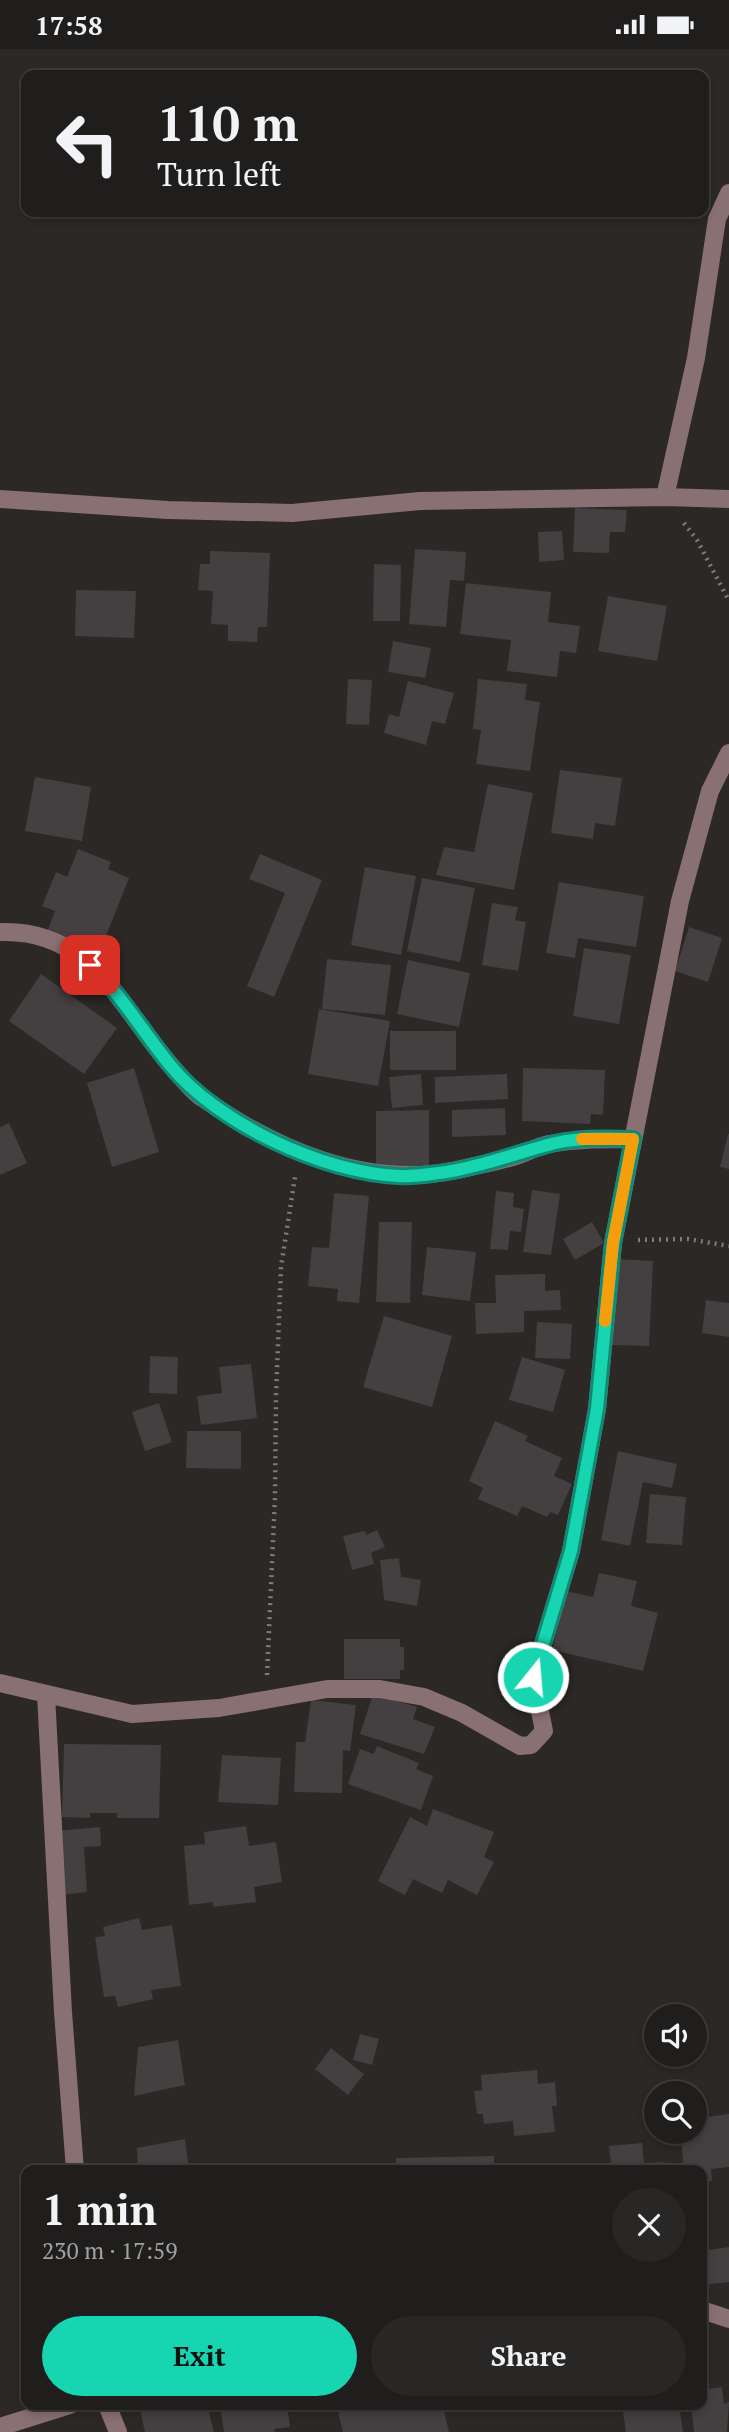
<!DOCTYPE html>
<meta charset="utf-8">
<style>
body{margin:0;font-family:"PT Serif",serif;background:#282725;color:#f1f3f6;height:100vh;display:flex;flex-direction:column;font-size:26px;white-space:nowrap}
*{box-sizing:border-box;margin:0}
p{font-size:23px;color:#a2a2a3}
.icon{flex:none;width:38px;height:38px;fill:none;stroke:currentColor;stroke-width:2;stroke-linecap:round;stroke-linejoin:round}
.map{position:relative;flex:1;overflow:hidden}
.sheet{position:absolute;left:21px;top:2116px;width:686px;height:245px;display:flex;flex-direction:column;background:#201e1c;border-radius:14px;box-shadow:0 4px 10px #0003,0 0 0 2px #3d3c3b}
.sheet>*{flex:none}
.guide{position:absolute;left:21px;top:21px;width:688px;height:147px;border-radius:14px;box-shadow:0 4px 10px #0003,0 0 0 2px #3d3c3b;background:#201e1c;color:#f1f3f6;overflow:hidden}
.tools{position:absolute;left:644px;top:1955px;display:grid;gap:14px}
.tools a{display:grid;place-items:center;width:63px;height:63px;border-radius:50%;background:#201e1c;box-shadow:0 4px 10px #0003,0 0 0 2px #3d3c3b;font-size:35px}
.pin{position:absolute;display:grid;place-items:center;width:60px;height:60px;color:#fff;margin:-30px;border-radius:14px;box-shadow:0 4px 10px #0006}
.me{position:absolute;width:77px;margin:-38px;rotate:17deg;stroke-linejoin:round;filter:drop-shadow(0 0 5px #0008)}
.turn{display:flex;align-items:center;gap:24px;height:147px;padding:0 21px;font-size:32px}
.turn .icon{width:91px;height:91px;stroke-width:2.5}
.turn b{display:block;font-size:49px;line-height:60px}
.round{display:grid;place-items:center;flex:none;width:74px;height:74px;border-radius:37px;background:#282725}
.headline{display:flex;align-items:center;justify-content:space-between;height:119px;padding:0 21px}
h1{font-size:42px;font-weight:800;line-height:52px}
.action{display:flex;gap:14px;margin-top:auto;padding:14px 21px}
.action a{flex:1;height:80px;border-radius:42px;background:#18d5b2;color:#111;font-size:28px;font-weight:800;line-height:80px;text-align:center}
.action a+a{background:#282725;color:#f1f3f6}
.status{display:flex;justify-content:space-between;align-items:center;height:49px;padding:0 35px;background:#201e1c;direction:ltr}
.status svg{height:19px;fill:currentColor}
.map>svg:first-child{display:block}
.building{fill:#443f41}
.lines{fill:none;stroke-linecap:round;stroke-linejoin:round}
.path{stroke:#7f7c7a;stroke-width:4.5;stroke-dasharray:2 5;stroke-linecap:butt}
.minor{stroke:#897072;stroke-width:18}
.route-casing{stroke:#108a74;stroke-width:18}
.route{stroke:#18d5b2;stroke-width:12}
.slow{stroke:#f59e0b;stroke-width:12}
</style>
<div class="status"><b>17:58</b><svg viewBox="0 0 49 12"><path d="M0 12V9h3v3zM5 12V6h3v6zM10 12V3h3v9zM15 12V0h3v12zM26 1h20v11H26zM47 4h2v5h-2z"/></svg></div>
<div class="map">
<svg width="729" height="2383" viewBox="0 0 729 2383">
<rect width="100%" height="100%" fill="#2b2825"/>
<path class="building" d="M575,459L627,461L625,483H610L609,504L573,503Z
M562,482L564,511L539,513L538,483Z
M415,500L466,503L464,532L450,531L446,578L409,575Z
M210,502L270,504L267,578H258L257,593L228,592V576L211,575L213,542L198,541L200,515H210Z
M374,515L401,516L400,572H373Z
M466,534L551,543L548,573L580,577L576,604L560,602L557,628L507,622L511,591L460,585Z
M76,541L136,542L134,589L75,587Z
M608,547L667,557L657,612L598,602Z
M393,592L431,599L425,629L388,623Z
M348,630L372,631L369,676L346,675Z
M478,630L527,635L525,651L540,653L530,722L476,715L481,681L473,680Z
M408,632L454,644L445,675L432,672L426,696L384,684L389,665L399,668Z
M560,721L622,729L615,777L595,774L593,790L551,784Z
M35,728L91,738L82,792L25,782Z
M488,735L533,744L514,841L436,826L444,798L474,803Z
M78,800L111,813L108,820L129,829L98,907L46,886L55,862L42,857L56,823L67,828Z
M260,805L322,831L274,948L247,937L285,844L249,830Z
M365,818L416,827L401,906L351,896Z
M422,829L475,839L460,913L407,902Z
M559,833L644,847L636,898L578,889L575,909L546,904Z
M492,854L518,858L515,871L526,873L518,922L482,916Z
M689,878L722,889L708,933L675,922Z
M584,899L631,906L619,975L573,967Z
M327,910L391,916L385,966L322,960Z
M408,911L470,924L459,978L397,965Z
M41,925L117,979L84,1025L9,972Z
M319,960L390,972L378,1037L308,1025Z
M390,982H456V1021H390Z
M134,1019L159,1103L112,1118L87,1034Z
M523,1019L605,1021L603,1066L591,1065L590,1075L522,1072Z
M421,1025L423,1056L392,1059L389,1028Z
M507,1025L508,1050L435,1054V1028Z
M505,1059L506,1086L452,1088V1061Z
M429,1061V1119H376V1062Z
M9,1074L27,1114L0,1126V1078Z
M728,1085H729V1120L720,1118Z
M532,1141L560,1145L551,1206L523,1203Z
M496,1142L514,1144L513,1158L524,1160L521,1183L510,1182L508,1201L490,1200Z
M334,1144L369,1147L359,1254L337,1252L338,1240L308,1237L312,1198L329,1199Z
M379,1173H412L410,1254L376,1253Z
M592,1173L604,1194L575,1211L563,1190Z
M427,1198L476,1203L470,1252L422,1246Z
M616,1210L653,1212L649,1297L612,1296Z
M545,1225V1242L560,1241L561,1261L524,1262V1283L476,1285L475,1254H496L495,1226Z
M706,1251L729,1254V1288L702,1284Z
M384,1267L452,1287L432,1358L363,1338Z
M537,1273L572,1275L570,1310L535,1309Z
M150,1307L178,1308L177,1345L149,1344Z
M522,1308L565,1321L553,1363L509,1351Z
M251,1315L257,1369L201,1376L197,1347L222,1344L219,1318Z
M159,1354L172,1393L145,1402L132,1363Z
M495,1372L528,1387L525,1392L562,1409L554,1427L572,1435L558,1466L550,1463L547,1468L522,1457L517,1467L478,1450L483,1439L469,1432Z
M187,1382H241V1420L186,1419Z
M618,1402L677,1415L672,1439L643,1433L630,1497L601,1491Z
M650,1445L686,1448L682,1496L646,1494Z
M377,1481L385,1498L371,1504L374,1515L352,1521L343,1487L365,1482L366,1486Z
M399,1509L401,1528L421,1531L417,1557L384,1551L380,1511Z
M599,1524L637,1532L631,1557L658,1564L643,1622L552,1601L566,1542L593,1548Z
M344,1590H400V1598H404V1621H400V1630H344Z
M373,1645L417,1658L413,1670L435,1678L424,1705L360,1685Z
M311,1651L356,1656L350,1702L343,1701L342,1744L294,1743L296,1693H305Z
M64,1695L161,1696L159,1769H117V1764H90V1769L62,1768Z
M377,1697L419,1714L416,1720L433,1727L421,1761L348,1735L360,1700L374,1705Z
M222,1706L281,1709L278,1756L218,1753Z
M433,1760L494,1783L484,1808L494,1813L477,1846L448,1831L442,1844L413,1830L405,1846L378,1832L410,1768L427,1777Z
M246,1777L249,1797L276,1793L282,1833L254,1838L256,1853L213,1858V1853L189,1856L184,1797L205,1795L204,1783Z
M100,1778L101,1797L84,1798L87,1843L60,1846L55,1782Z
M139,1869L142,1881L172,1876L181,1937L151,1941L153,1950L118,1958L115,1947L104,1948L95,1888L105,1887L103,1878Z
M360,1985L379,1990L372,2016L353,2011Z
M178,1991L185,2036L134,2047L138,1998Z
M331,1999L364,2025L348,2046L315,2020Z
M537,2021L538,2035L555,2033L557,2057H552L555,2083L514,2087L513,2072L484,2075L483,2065H477L474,2042L482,2041L481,2026Z
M704,2056L706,2068L729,2065V2118L711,2120L712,2132L702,2133V2121H684L680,2082H695V2057Z
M185,2090L189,2121H138L137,2099Z
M642,2094L644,2114L665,2113L666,2121H612L609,2097Z
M494,2107V2121H397L396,2109Z
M507,2117L549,2119V2121H507Z
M729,2198V2233L702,2236V2202Z
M722,2338L724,2355L729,2353L727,2383H694L691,2356H702V2341Z
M139,2356H207L214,2383H145Z
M220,2356H287L290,2378L274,2380L275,2383H224Z
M348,2356H428V2359H423L424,2363L443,2358L449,2383H343L337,2359Z
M622,2356H679L683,2383H626Z"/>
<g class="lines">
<path class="path" d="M684,474L697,491L729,552
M638,1191L688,1190L729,1197
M267,1626L275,1448L276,1347L281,1218L295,1128"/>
<path class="minor" d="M665,448L696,309L717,170L729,144
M0,450L168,461L292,464L420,452L665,448L729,450
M0,883C97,879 124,969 181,1028C188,1036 195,1045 204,1050C275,1100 364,1139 452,1122C471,1118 490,1114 509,1109C522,1106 535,1098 549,1095C578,1090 604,1090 633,1090
M0,1634L132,1665L219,1659L327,1640H380L424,1648L462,1664L520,1697L531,1696L544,1682L533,1628L571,1502L597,1360L613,1194L680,852L710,742L729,704
M46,1646L63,1963L75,2121
M702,2261L729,2270
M107,2356L118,2383
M0,2378L70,2356"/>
</g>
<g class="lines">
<defs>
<path id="route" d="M90,916C121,945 143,983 170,1016C217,1074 323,1124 399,1127C414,1128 431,1125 446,1123C480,1118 511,1106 544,1097C573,1088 603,1089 633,1090L613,1194L597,1360L571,1502L533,1628"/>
</defs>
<use href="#route" class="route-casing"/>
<use href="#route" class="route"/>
<path class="slow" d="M582,1090H633L613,1194L605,1272"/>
</g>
</svg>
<div class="tools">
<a><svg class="icon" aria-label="sound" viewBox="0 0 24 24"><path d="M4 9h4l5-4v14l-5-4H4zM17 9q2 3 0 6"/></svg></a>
<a><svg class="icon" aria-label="search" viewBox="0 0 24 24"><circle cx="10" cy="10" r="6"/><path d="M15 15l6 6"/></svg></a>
</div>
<div class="pin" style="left:90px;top:916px;background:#d93025"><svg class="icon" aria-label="arrive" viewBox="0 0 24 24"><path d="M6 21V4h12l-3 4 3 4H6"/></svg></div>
<svg class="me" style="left:533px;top:1628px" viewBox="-20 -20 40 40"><circle r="17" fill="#18d5b2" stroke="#fff" stroke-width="3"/><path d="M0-11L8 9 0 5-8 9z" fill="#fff"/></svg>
<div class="guide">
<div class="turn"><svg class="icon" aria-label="left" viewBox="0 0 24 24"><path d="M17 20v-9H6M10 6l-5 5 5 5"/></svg><div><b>110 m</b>Turn left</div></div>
</div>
<section class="sheet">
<div class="headline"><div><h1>1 min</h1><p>230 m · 17:59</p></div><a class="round"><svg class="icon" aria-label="close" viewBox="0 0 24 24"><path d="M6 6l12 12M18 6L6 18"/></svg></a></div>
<div class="action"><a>Exit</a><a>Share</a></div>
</section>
</div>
